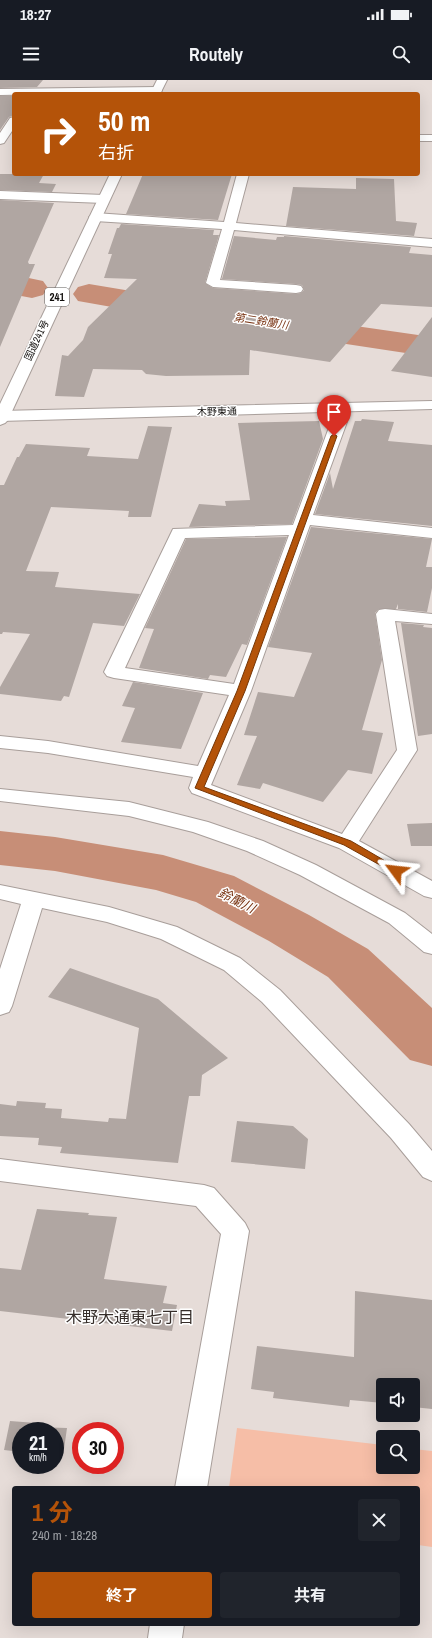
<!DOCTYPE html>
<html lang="ja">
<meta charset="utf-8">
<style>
body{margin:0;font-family:"Archivo Narrow","Noto Sans JP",sans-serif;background:#20242c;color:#f1f3f6;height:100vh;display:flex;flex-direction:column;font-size:15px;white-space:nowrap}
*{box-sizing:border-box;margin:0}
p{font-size:13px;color:#9ea1a6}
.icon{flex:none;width:22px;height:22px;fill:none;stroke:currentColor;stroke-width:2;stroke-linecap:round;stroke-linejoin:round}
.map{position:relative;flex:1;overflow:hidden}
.details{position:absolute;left:12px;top:1406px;width:408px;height:140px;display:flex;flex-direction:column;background:#171b24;border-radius:4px;box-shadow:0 4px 16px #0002}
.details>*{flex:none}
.hud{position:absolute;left:12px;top:12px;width:408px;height:84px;border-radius:4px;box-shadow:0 4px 16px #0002;background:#b45309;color:#fff;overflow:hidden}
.fabs{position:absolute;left:376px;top:1298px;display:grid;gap:8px}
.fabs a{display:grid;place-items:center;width:44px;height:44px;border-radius:4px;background:#171b24;box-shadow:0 4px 16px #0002;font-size:20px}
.speed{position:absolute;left:12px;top:1342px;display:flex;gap:8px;font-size:20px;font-weight:700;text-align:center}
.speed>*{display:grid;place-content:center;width:52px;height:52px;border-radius:50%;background:#171b24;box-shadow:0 4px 16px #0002;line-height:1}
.speed small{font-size:10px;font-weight:400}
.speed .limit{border:6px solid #d22;background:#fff;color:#111}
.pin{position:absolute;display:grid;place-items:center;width:34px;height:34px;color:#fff;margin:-41px -17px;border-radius:50% 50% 50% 0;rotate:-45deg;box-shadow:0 0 4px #0007}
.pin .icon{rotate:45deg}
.me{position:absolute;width:44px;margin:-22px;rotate:300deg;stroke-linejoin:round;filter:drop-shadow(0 0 3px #0008)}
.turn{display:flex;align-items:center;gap:14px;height:84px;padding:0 20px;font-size:18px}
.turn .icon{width:52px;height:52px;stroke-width:2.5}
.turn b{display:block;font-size:28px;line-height:34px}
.round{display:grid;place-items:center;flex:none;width:42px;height:42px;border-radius:4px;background:#20242c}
.overview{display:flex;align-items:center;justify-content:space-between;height:68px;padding:0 20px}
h1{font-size:24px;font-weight:700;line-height:30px;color:#b45309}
.cta{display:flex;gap:8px;margin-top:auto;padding:8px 20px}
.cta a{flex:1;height:46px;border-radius:4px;background:#b45309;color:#fff;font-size:16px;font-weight:700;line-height:46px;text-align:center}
.cta a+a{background:#20242c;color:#f1f3f6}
.status{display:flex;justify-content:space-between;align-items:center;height:28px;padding:0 20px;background:#171b24;direction:ltr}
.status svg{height:11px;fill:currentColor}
header{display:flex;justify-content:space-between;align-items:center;height:52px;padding:0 20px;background:#171b24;font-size:18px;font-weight:700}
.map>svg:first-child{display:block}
.green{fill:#f6bea7}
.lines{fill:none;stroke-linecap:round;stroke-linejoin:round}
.river{fill:#c78e77;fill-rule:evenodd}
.building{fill:#b0a6a2}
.minor-casing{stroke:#a89e9a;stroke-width:2}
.tertiary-casing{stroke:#a89e9a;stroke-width:2}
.trunk-casing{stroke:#a89e9a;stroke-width:2}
.minor{fill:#fff;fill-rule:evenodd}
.tertiary{fill:#fff;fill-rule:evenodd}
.trunk{fill:#fff;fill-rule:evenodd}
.route{fill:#b45309;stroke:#753606}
.labels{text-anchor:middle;stroke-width:3;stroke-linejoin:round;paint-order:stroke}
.far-street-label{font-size:10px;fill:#100d0b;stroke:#fff}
.shield{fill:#fff;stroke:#585654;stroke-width:1}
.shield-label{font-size:11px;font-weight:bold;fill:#100d0b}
.far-water-label{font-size:11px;font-style:italic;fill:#793312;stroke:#fff}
.water-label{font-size:13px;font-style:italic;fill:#793312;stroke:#fff}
.near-neighbourhood-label{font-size:16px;fill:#362e2a;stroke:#fff}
</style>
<div class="status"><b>18:27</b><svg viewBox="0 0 49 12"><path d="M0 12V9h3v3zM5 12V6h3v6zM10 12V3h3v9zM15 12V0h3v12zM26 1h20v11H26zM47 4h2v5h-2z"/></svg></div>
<header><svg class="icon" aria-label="menu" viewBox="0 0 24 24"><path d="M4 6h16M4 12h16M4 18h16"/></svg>Routely<svg class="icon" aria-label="search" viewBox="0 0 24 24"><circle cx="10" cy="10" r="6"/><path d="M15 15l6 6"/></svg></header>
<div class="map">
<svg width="432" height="1558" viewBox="0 0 432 1558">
<rect width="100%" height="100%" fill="#e6dcd8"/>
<path class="green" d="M237,1348L383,1365V1387H413V1369L432,1371V1467L418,1465V1408H229Z"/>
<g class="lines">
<path class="river" d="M0,192L43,201L48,208L43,215L32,218L0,212Z
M89,204L191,221L203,224L208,231L203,238L191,241L78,221L73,214L78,207Z
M279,235L432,257V277L267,252L262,245L267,238Z
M0,751L55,757L163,775L234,796L309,835L368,869L432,928V986L410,980L328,897L269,861L196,822L156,810L55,791L0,785Z"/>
</g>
<path class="building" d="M0,0H43L37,7L0,8Z
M0,16H14V35L9,37L0,50Z
M0,94H44L39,103L56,104L52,112L0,110Z
M143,94H232L218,140L126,134Z
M356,98L394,99L396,141L417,143L414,156L286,146L293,107L356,109Z
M0,120L54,123L28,182L29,184H35L0,267Z
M121,144L214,150L213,155H219L205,203L213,208L296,214L301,213L304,210L302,205L296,204L222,199L234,156L276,160L277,157H284V156L411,167L409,173L432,175V227L381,224L330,282L250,270L249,295L166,296L146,294L142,290L93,289L84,317L55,316L62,275L68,276L83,260L88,247L137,199L104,198L112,174H108L117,148H119Z
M432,237V297L391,291Z
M362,339L394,342L388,361L432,365V446L315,434L330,393L333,409L355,341H361Z
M319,341L323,359L292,444L189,447L199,424L226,426L225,421L250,420L238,343Z
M148,346L172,347L151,437H128L129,431L51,427L26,491L59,492L55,507L140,514L124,546L93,543L69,617L64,616L61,621L0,614V607L30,554L3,552L2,554H0V405H4L17,377H19L26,364L90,368L87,376L138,379Z
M311,447L432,459L426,487H432V508L427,532L398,529V524L396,529H379L375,533L382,580L362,650L383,653L372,694L348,690L323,722L263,703L260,709L237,705L257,656L244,655L258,612L294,617L312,573L268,567Z
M287,457L247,565L242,564L226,597L210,595L208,599L139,588L154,549L145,548L186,459Z
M401,543L424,545L423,547L432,548V654L418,656Z
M133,602L203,613L181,669L121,662L135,628L122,626Z
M432,743V766H411L407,744Z
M70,888L158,919L228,978L202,995L200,1016H189L178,1083L60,1073L62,1067L38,1065L39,1058L0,1056V1024L16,1026L17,1021L46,1023L45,1028L62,1029L61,1038L108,1042L109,1038L126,1039L139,948L48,917Z
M237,1041L293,1046L308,1059L305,1089L231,1082Z
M37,1129L89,1133L88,1135L117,1137L104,1199L167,1206L163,1223L177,1225L172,1251L0,1231V1188L21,1190Z
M355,1211L432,1220V1329L413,1327V1305H383V1323L350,1320L349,1327L273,1318L274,1312L251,1309L257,1266L354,1277Z
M10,1341L36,1343L35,1347L67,1348L63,1376L55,1375V1351H21V1372L4,1370Z"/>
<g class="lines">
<defs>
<path id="minor" d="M157,7L161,8L162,10L161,12L0,15V9Z
M14,37V48L4,63L0,64V53L10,38Z
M418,55H432V61H418Z
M237,94H249L236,143L432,159V167L234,150L220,200L296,205L301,206L303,209L301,212L296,213L213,207L206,203L222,149L95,141L89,137L95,133L224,142Z
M0,111L104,115L110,119L104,123L0,119Z
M333,324L338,326L347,342L313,435L432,448V458L310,445L251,611L211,705L342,754L397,670L376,534L379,530L385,529L432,534V544L395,541L417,670L359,761L432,801V818L424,816L339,768L192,713L189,708L193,697L48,673L0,668V656L48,661L198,686L229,615L114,598L107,596L104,592L173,449L293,445L331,342L325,329L328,326ZM289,455L234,604L125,588L185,458Z
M0,709L129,722L208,742L263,761L316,785L405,833L432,854V874L424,872L389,843L300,795L247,771L193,752L129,736L0,721Z
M0,805L109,827L177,847L240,878L280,910L409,1044L432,1071V1101L423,1097L391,1058L262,922L224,890L161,859L107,842L42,828L12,926L9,932L0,935V889L21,824L0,819Z
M0,1079L204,1105L214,1108L245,1143L249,1151L207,1408H175L221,1154L196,1126L0,1101Z
M150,1544H184L182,1558H148Z"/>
<path id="tertiary" d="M432,321V329L0,341V331Z"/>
<path id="trunk" d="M157,0H167L160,14H150Z
M110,94H122L8,340L5,343L0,345V324Z"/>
</defs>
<use href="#minor" class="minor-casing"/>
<use href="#tertiary" class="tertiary-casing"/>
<use href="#trunk" class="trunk-casing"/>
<use href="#minor" class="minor"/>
<use href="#tertiary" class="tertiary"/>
<use href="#trunk" class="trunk"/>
</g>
<path class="route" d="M334,354L337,356L245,611L204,707L351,761L399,789L400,791L396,794L344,765L195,708L237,611L331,356Z"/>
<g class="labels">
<g class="far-street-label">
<text transform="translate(36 260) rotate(-65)" y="4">国道241号</text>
<text transform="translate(217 331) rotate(-1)" y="4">木野東通</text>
</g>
<rect class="shield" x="45" y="208" width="24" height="18" rx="3"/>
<g class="shield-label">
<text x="57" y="221">241</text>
</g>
<g class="far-water-label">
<text transform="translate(261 241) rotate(9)" y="4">第二鈴蘭川</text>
</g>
<g class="water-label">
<text transform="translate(237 820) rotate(27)" y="5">鈴蘭川</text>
</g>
<g class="near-neighbourhood-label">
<text x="130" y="1243">木野大通東七丁目</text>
</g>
</g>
</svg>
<div class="fabs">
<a><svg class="icon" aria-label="sound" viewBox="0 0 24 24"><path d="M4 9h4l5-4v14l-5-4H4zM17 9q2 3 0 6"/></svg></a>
<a><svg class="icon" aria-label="search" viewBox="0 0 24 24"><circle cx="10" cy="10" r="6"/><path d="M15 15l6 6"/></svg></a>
</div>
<div class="speed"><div>21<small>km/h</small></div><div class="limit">30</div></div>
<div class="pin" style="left:334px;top:356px;background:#d93025"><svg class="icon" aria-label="arrive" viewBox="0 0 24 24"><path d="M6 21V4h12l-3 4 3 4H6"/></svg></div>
<svg class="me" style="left:396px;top:791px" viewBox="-20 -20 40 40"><path d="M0-17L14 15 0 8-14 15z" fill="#b45309" stroke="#fff" stroke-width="4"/></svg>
<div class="hud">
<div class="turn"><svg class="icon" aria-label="right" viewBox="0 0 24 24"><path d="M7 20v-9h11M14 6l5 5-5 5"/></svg><div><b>50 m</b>右折</div></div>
</div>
<section class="details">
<div class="overview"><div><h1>1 分</h1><p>240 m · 18:28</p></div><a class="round"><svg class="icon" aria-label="close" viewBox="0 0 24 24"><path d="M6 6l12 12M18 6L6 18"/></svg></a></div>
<div class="cta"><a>終了</a><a>共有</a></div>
</section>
</div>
